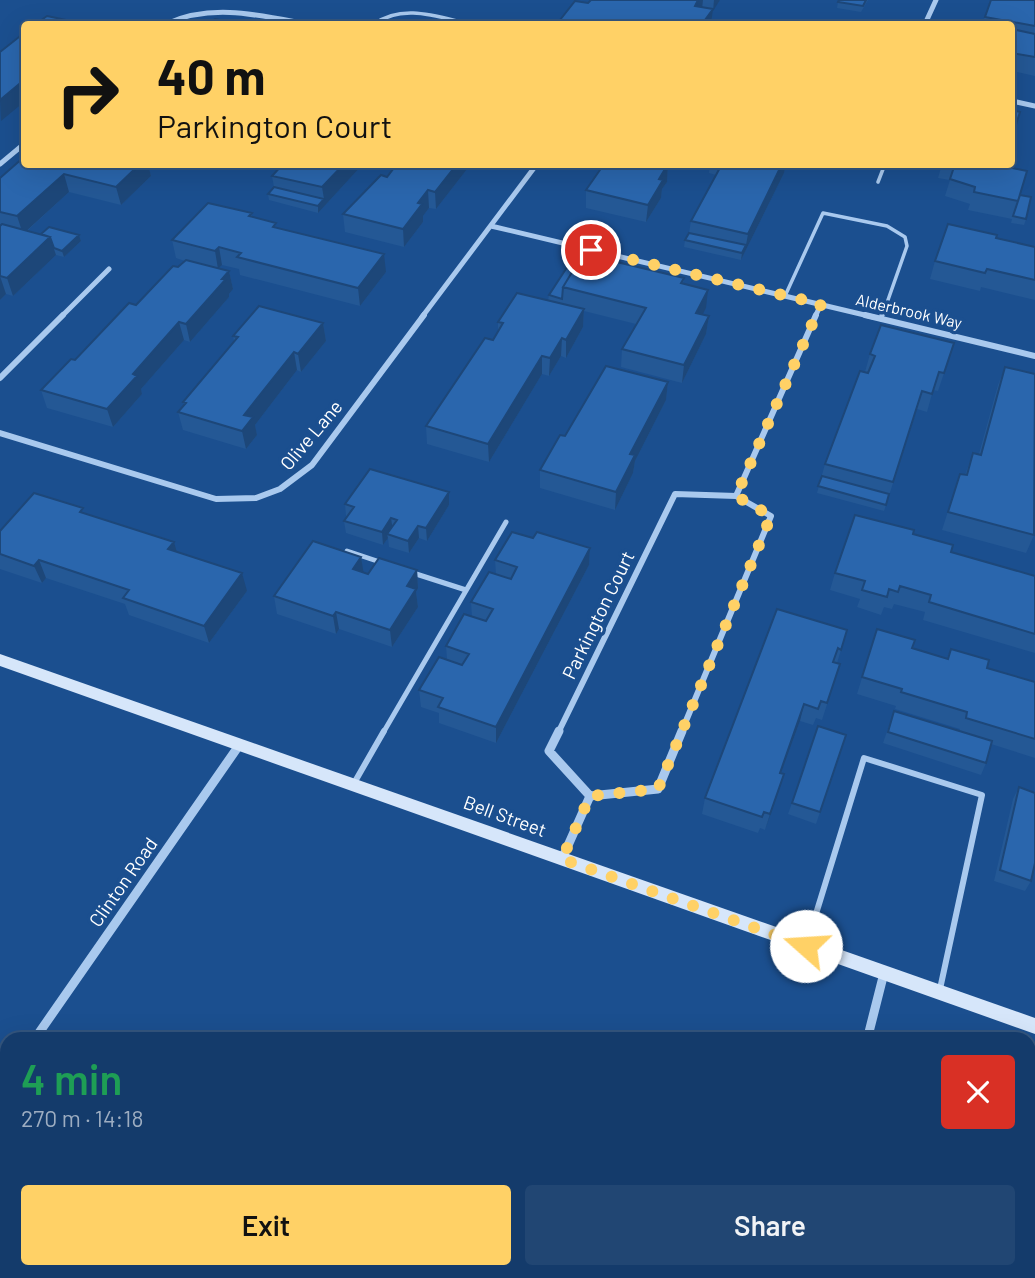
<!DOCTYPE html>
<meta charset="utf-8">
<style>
body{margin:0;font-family:Barlow,sans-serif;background:#214673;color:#f1f3f6;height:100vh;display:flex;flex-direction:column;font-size:26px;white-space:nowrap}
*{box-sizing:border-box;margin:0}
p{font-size:23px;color:#9dadc1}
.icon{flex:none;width:38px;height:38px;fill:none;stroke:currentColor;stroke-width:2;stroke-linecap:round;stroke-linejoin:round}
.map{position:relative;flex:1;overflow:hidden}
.panel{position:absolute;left:0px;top:1032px;width:1036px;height:247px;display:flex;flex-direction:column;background:#143b6b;border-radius:21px 21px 0 0;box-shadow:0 7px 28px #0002,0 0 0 2px #33557e}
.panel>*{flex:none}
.banner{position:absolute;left:21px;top:21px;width:994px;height:147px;border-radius:7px;box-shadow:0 7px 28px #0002,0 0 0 2px #33557e;background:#ffd166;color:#111;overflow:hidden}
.pin{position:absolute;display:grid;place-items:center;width:60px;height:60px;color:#fff;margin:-30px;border:4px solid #fff;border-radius:50%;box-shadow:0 2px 7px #0007}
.me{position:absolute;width:77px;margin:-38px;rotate:289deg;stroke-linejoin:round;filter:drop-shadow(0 0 5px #0008)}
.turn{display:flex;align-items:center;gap:24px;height:147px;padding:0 21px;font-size:32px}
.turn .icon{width:91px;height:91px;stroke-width:2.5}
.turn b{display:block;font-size:49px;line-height:60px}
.round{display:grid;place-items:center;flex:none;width:74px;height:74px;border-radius:7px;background:#214673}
.overview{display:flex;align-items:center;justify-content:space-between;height:119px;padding:0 21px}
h1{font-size:42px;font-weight:600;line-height:52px;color:#1e9e55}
.action{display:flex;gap:14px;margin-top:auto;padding:14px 21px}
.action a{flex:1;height:80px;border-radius:7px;background:#ffd166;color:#111;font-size:28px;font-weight:600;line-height:80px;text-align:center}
.action a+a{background:#214673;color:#f1f3f6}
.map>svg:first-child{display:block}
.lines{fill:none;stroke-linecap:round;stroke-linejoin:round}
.lane-far2{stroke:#a9c9ee;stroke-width:3.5}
.lane-far1{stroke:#a9c9ee;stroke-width:5}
.lane{stroke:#a9c9ee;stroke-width:6}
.street-far2{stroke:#a9c9ee;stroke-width:5}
.street-far1{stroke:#a9c9ee;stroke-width:6}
.street{stroke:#a9c9ee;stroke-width:9}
.secondary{fill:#d6e6fa;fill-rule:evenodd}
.wall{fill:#245895}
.shaded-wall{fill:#1d4779}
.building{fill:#2a66ad;stroke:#1d4779;stroke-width:2}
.route{stroke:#ffd166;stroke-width:12;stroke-dasharray:0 21.6}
.labels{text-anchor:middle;stroke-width:7;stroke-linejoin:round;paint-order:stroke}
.far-street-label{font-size:16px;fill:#fff;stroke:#1b4f8f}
.street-label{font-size:19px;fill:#fff;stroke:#1b4f8f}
</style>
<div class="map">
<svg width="1035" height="1278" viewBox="0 0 1035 1278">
<rect width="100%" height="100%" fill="#1b4f8f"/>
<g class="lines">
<path class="lane-far2" d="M374,24C403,3 438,17 470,24
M878,182L885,164
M785,296L823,213L887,226L905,237L907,246L882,317"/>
<path class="lane-far1" d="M881,319L882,315
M347,551L383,563
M413,573L466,590
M383,733L506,522"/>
<path class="lane" d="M353,785L384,731
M807,943L864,758L982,795L940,989"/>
<path class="street-far2" d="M166,24C211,3 259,15 306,24
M925,24L936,0
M1012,101L1035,106
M0,164L24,144
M241,164L252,167
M491,226L873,317
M61,317L109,269
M422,317L537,164
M815,317L821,304"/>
<path class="street-far1" d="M865,315L1035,356
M0,378L63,315
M0,433L216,499L256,498L280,489L312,465L424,315
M736,496L816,315
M558,733L675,494L736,496L771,516L681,733"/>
<path class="street" d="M559,731L549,751L590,796L658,789L682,731
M562,859L590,796
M34,1040L240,744
M867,1040L884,973
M0,1088L7,1078
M805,1278L806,1272"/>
<path class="secondary" d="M0,654L1035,1018V1034L0,666Z"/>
</g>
<path class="wall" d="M591,0H720L712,11L711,24H559L560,20L588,3Z
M868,0L861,12L837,8L838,2Z
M1035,0V76L1012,71V24H982L985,17Z
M24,164H148L151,176L121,205L69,192L27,231L41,234L79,235L81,241L64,257L56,255L13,296L6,294L0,300V178Z
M283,164H363L318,213L269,200L268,194L274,187L272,176Z
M397,164H471L436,209L429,208L423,216V222L404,247L345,232L343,214L387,177Z
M602,164H668L667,182L662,189L661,198L646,222L586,208V190L602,168Z
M710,164H786L784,173L741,260L684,247L685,240L689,233L691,221L716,175L709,173Z
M942,164H1003L1002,166L1020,195L1026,219L1024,225L1011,223L1012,219L968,210L970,204L945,196L950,180L938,178Z
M252,213V217L277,228L386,272L360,306L240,275L239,269L222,265L219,268L229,271L233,289L229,294V297L190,342L184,340L141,389L142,394L113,427L47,408L41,390L75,360L185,261L176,258L172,240Z
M996,238L1035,247V300L981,287L980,291L930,279L935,261Z
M573,258L684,278L683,284L706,308L702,314L709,316L706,334L682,383L621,367L622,349L636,324L584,311L583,327L566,358L561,356L549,376L542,374L489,462L427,444L426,426L493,340L498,331V322L548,301L549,295Z
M323,323L326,341L301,372L297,370L255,425L257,435L246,449L183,430L178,412L184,405L183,402L234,341L233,336Z
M954,343L938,391L933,390L927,412L917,409L884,511L817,493L825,464L865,372L870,354Z
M1005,367L1034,535L1026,553L942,530L960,474L965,475L973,453L979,454L998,385Z
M668,382L666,400L635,461L633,473L615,510L540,488V470L565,436Z
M345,504L449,505L427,541L419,538L409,553L389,547L388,538L383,545L346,533L344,521L347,516H346Z
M85,513L177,552L247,591L209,643L129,615L125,604L46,578L42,583L0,569V531Z
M913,534L951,552L1035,576V653L923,620L925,612L894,604L892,609L884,607L881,615L857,607L860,599L830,590L835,573Z
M533,538L590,548L589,565L496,743L439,723V713L421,707L419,690L447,659L446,646L472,617L471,602L496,574L495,560Z
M361,557L363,572L368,574L417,570L418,588L416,592L418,607L392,647L339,629L336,634L277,614L274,596Z
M877,629L912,648L947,658L951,649L987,668L1035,682V758L991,744L986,763L981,775L883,743L894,711L959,731L960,729L895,709L896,706L857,694Z
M847,630L837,663L840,664L822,720L816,718L813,725L800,721L781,773L779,790L765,830L760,828L758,833L702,814L705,798Z
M846,735L816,824L788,814L792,803Z
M1019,787L1031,881L1025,891L994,881L1013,799Z"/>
<path class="shaded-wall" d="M698,0H703L702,9L695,6Z
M714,0H720L713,11Z
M713,9L711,24H702Z
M24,80V102L1,121L0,100Z
M140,164H148L151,176L121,205L116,187Z
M344,164H363L318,213V206L324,199L322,187Z
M457,164H471L436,209L435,192Z
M668,164L667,182L662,189L661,198L646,222L648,205L659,179Z
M782,164H786L784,173L741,260L742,253L746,245L748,234Z
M64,174L69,192L23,234L17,216Z
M428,190L429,208L423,216V222L404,247L403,229L418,203Z
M79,235L81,241L64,257L62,251Z
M50,237L56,255L13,296L7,278Z
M219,247L222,265L218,269L215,251Z
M384,254L386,272L360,306L358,288Z
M229,271L233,289L229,294V297L190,342L186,324Z
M0,276L6,294L0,300Z
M708,290L706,308L694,331L696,313Z
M584,309L583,327L566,358V340Z
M709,316L706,334L682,383L684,365Z
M179,322L184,340L141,389L142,394L113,427L107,409L133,374Z
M323,323L326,341L301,372L298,354Z
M562,338L561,356L549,376L550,358Z
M294,352L297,370L255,425L257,435L246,449L242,431L244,415Z
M542,356V374L489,462L488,444Z
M668,382L666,400L635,461L633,473L615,510L616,492L630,454Z
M449,492V505L427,541L426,528Z
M391,518L393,531L387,534L388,538L383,545L382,532Z
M418,526L419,538L409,553L408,541Z
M174,542L179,560L168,549Z
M590,548L589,565L496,743V727Z
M361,557L364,575L353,569Z
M39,560L46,578L42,583L34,566Z
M417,570L418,588L416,592L418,607L392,647L390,630L407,586Z
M242,573L247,591L209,643L204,626Z
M336,612L339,629L336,634L333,616Z
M804,704L800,721L775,789L780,773Z
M784,774L779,790L765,830L770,814Z"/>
<path class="building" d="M591,0H698L695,6L713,9L702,24H583L560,20L575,1L588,3Z
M839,0H866L863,6L838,2Z
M991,0H1035V26L985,17Z
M47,16L85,24H36Z
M215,19L240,24H208Z
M1012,29L1035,34V57L1012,53Z
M24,33V80L0,100V52Z
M1012,110L1020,112L1012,137Z
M24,157V164H140L116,187L64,174L17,216L0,212V178Z
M283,164H344L322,187L272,176Z
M397,164H457L435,192L428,190L418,203L422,204L403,229L343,214L381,175L387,177Z
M609,164H668L659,179L663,180L648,205L586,190L602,167L607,168Z
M722,164H782L748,234L691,221Z
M955,164H1002V166L1027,171L1018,201L974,192L975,187L950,179Z
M274,187L324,199L318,206L268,194Z
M1020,195L1031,197L1026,219L1013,216Z
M208,203L252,213L249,216L276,223L273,227L384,254L358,288L237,257L241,253L219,247L215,251L172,240Z
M2,224L50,237L7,278L0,276V226Z
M948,224L997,235L996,238L1035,247V280L987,269L985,273L935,261Z
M49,227L79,235L62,251L54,248L50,237L41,234Z
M689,233L746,245L742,253L685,240Z
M583,254L684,278L681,283L708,290L696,313L709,316L684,365L622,349L646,308L563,287Z
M573,258L580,259L563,287L562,299L549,295Z
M186,260L229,271L222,279H226L186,324L179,322L133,374L137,376L107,409L41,390L71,359L75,360L129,303L136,305L173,266L178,267Z
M517,293L584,309L566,340L562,338L550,358L542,356L488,444L426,426L485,338L493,340L503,323L498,322Z
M259,306L323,323L298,354L294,352L244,415L253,417L242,431L178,412L186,403L183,402L238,337L233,336Z
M881,325L954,343L944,373L939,372L932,394L922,391L893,482L825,464L860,371L868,373L875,356L870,354Z
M606,366L668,382L630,454L635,455L616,492L540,470L560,435L565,436Z
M1005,367L1035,374L1034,535L948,512L960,474L967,475L973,453L981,455Z
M370,469L449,492L426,528L418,526L408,541L387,534L397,520L391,518L382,532L344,521L354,507L345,504Z
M822,476L889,494L886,505L818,486Z
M34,493L83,508L80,512L174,542L168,549L242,573L204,626L123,598L129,590L39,560L34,566L0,554V531Z
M855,515L914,530L913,534L953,545L951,552L1035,576V634L929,602L931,595L900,586L898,592L889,589L887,597L862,590L865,581L835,573Z
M512,532L533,538L537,532L590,548L496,727L438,707L443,698L419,690L439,657L462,665L469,654L446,646L464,614L486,621L493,609L471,602L489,572L511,579L517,567L495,560Z
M313,541L361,557L353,569L368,574L379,558L417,570L407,586L416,589L390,630L336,612L333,616L274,596Z
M777,609L847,630L841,650L838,648L833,662L840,664L827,703L821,701L818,709L804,704L780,773L784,774L770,814L764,812L762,817L705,798Z
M877,629L915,640L912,648L948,659L951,649L989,660L987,668L1035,682V739L966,718L967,712L901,692L902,689L862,677Z
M894,711L992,741L986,763L888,732Z
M818,726L846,735L820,812L792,803Z
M1019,787L1035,793V863L1031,881L1000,870Z"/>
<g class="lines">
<path class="route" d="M591,250L821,304L736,496L771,516L658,789L590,796L562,859L806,946"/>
</g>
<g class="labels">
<g class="far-street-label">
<text transform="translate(909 311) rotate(13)" y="6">Alderbrook Way</text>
</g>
<g class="street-label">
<text transform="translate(311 435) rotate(-50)" y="7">Olive Lane</text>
<text transform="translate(598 615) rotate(-64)" y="7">Parkington Court</text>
<text transform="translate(505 816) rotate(20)" y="7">Bell Street</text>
<text transform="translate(123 882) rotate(-55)" y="7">Clinton Road</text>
</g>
</g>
</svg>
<div class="pin" style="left:591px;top:250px;background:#d93025"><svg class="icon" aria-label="arrive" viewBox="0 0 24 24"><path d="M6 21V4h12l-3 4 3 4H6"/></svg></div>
<svg class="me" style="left:806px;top:946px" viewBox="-20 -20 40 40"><circle r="19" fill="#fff"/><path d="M0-13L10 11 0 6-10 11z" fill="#ffd166"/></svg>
<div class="banner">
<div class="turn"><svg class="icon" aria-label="right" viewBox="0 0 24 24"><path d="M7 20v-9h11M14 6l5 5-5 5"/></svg><div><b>40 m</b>Parkington Court</div></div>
</div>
<section class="panel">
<div class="overview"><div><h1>4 min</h1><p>270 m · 14:18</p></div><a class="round" style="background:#d93025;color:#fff"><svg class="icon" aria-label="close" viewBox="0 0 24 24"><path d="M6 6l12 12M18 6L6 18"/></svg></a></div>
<div class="action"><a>Exit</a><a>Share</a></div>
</section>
</div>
